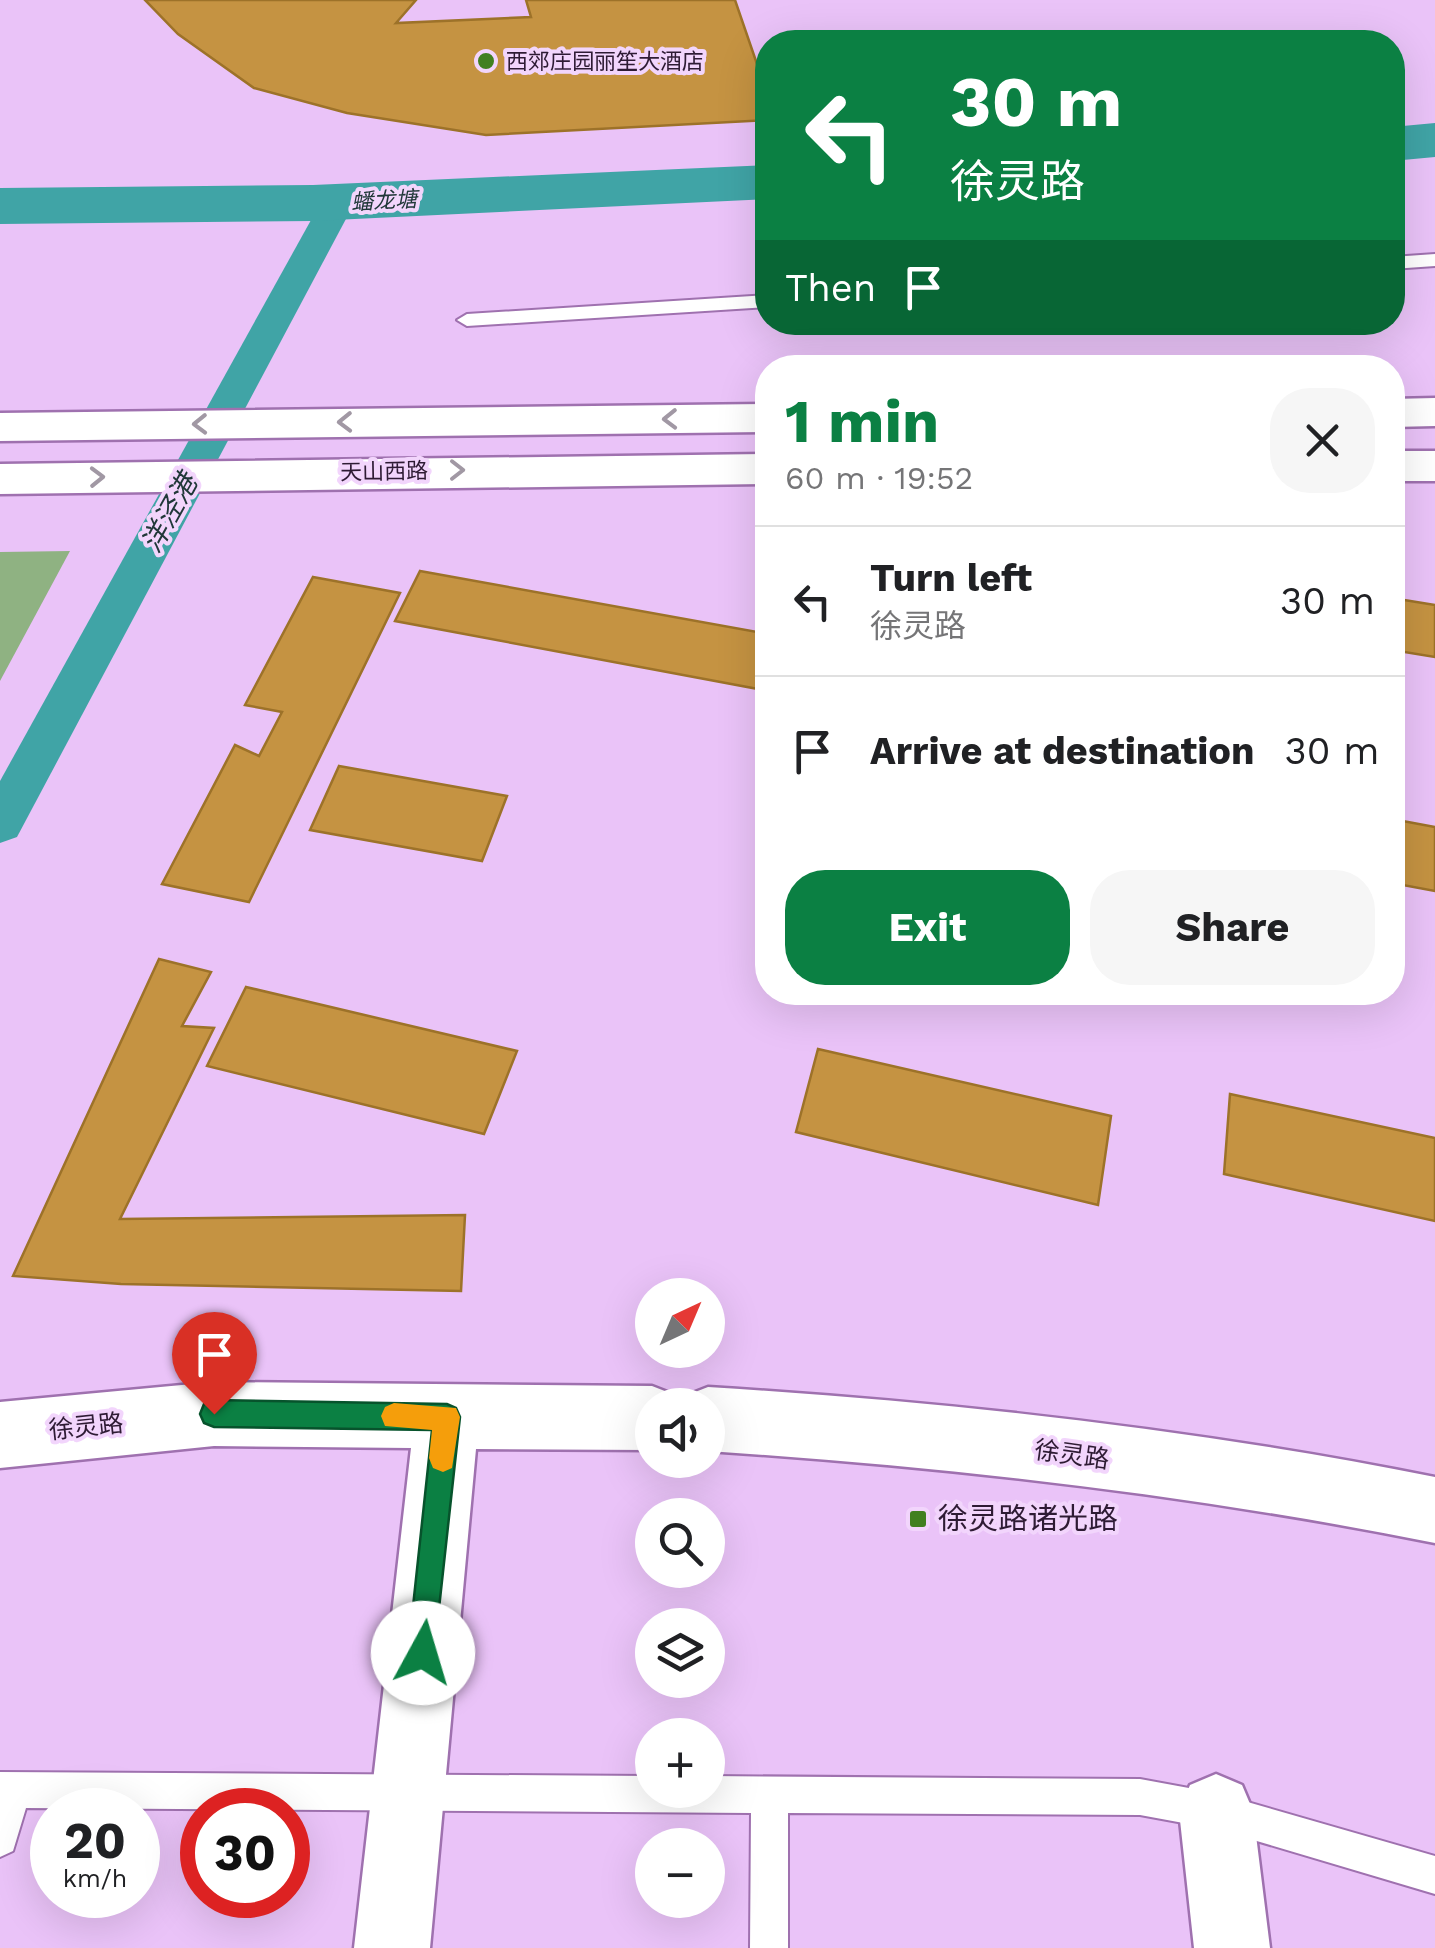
<!DOCTYPE html>
<meta charset="utf-8">
<style>
body{margin:0;font-family:"Work Sans","Noto Sans SC",sans-serif;background:#f6f6f6;color:#202124;height:100vh;display:flex;flex-direction:column;font-size:38px;white-space:nowrap}
*{box-sizing:border-box;margin:0}
p{font-size:32px;color:#757577}
.icon{flex:none;width:55px;height:55px;fill:none;stroke:currentColor;stroke-width:2;stroke-linecap:round;stroke-linejoin:round}
.map{position:relative;flex:1;overflow:hidden}
.drawer{position:absolute;left:755px;top:355px;width:650px;height:650px;display:flex;flex-direction:column;background:#fff;border-radius:40px;box-shadow:0 10px 40px #0002}
.drawer>*{flex:none}
.banner{position:absolute;left:755px;top:30px;width:650px;height:305px;border-radius:40px;box-shadow:0 10px 40px #0002;background:#0b8043;color:#fff;overflow:hidden}
.needle{width:65px;rotate:44deg}
.controls{position:absolute;left:635px;top:1278px;display:grid;gap:20px}
.controls a{display:grid;place-items:center;width:90px;height:90px;border-radius:50%;background:#fff;box-shadow:0 10px 40px #0002;font-size:50px}
.speed{position:absolute;left:30px;top:1788px;display:flex;gap:20px;font-size:50px;font-weight:700;text-align:center}
.speed>*{display:grid;place-content:center;width:130px;height:130px;border-radius:50%;background:#fff;box-shadow:0 10px 40px #0002;line-height:1}
.speed small{font-size:25px;font-weight:400}
.speed .limit{border:15px solid #d22;background:#fff;color:#111}
.pin{position:absolute;display:grid;place-items:center;width:85px;height:85px;color:#fff;margin:-102px -42px;border-radius:50% 50% 50% 0;rotate:-45deg;box-shadow:0 0 10px #0007}
.pin .icon{rotate:45deg}
.me{position:absolute;width:110px;margin:-55px;rotate:6deg;stroke-linejoin:round;filter:drop-shadow(0 0 8px #0008)}
.turn{display:flex;align-items:center;gap:35px;height:210px;padding:0 30px;font-size:45px}
.turn .icon{width:130px;height:130px;stroke-width:2.5}
.turn b{display:block;font-size:70px;line-height:85px}
.then{display:flex;align-items:center;height:95px;padding:0 30px;background:#0003;gap:20px;font-size:38px}
.round{display:grid;place-items:center;flex:none;width:105px;height:105px;border-radius:40px;background:#f6f6f6}
.headline{display:flex;align-items:center;justify-content:space-between;height:170px;padding:0 30px}
h1{font-size:60px;font-weight:700;line-height:75px;color:#0b8043}
.primary-button{display:flex;gap:20px;margin-top:auto;padding:20px 30px}
.primary-button a{flex:1;height:115px;border-radius:40px;background:#0b8043;color:#fff;font-size:40px;font-weight:700;line-height:115px;text-align:center}
.primary-button a+a{background:#f6f6f6;color:#202124}
ul{padding:0;list-style:none}
li{display:flex;align-items:center;gap:30px;height:150px;padding:0 30px;border-top:2px solid #e0e0e0}
li div{flex:1}
li b{display:block;font-size:38px}
li em{font-style:normal}
.map>svg:first-child{display:block}
.green{fill:#8fb282}
.lines{fill:none;stroke-linecap:round;stroke-linejoin:round}
.canal{fill:#40a4a6;fill-rule:evenodd}
.river{fill:#40a4a6;fill-rule:evenodd}
.building{fill:#c59342;stroke:#9d7229;stroke-width:2.5}
.service-casing{stroke:#9f71af;stroke-width:4}
.minor-casing{stroke:#9f71af;stroke-width:5}
.secondary-casing{stroke:#9f71af;stroke-width:5}
.service{fill:#fff;fill-rule:evenodd}
.minor{fill:#fff;fill-rule:evenodd}
.secondary{fill:#fff;fill-rule:evenodd}
.oneway{stroke:#a198a4}
.route{fill:#0b8043;stroke:#07532c;stroke-width:2.5}
.slow{fill:#f59e0b}
.poi-dot{fill:#418020;stroke:#f2d5fc;stroke-width:4}
.labels{text-anchor:middle;stroke-width:8;stroke-linejoin:round;paint-order:stroke}
.far-poi-label{font-size:22px;fill:#2e1b34;stroke:#f2d5fc;text-anchor:start}
.far-water-label{font-size:22px;font-style:italic;fill:#213839;stroke:#f2d5fc}
.far-street-label{font-size:22px;fill:#2e1b34;stroke:#f2d5fc}
.street-label{font-size:25px;fill:#2e1b34;stroke:#f2d5fc}
.water-label{font-size:28px;font-style:italic;fill:#213839;stroke:#f2d5fc}
.near-poi-label{font-size:30px;fill:#2e1b34;stroke:#f2d5fc;text-anchor:start}
</style>
<div class="map">
<svg width="1435" height="1948" viewBox="0 0 1435 1948">
<rect width="100%" height="100%" fill="#eac3f8"/>
<path class="green" d="M70,551L0,681V552Z"/>
<g class="lines">
<path class="canal" d="M338,192L350,195L355,202L17,837L0,843V781L321,202L326,195Z"/>
<path class="river" d="M1435,123V157L1392,161V127Z
M768,165V199L313,221L0,224V188L313,185Z"/>
</g>
<path class="building" d="M145,0H416L396,23L531,17L526,0H735L768,96V120L486,135L347,113L254,88L178,34Z
M420,571L768,634V657L758,689L395,621Z
M313,577L400,593L249,902L162,884L235,745L259,756L282,712L245,705Z
M1392,598L1435,605V657L1392,650Z
M339,766L507,796L482,861L310,830Z
M1392,819L1435,827V891L1392,883Z
M159,959L211,972L182,1026L214,1028L120,1219L465,1215L461,1291L121,1284L13,1276Z
M246,987L517,1051L484,1134L207,1066Z
M818,1049L1111,1116L1098,1205L796,1132Z
M1230,1094L1435,1138V1221L1224,1174Z"/>
<g class="lines">
<defs>
<path id="service" d="M1435,254V266L1392,269V257Z
M768,295V307L467,326L457,320L467,314Z
M0,1772L652,1776V1790H708V1776L1140,1779L1216,1793L1435,1856V1894L1216,1829L1140,1815L788,1813V1948H750L751,1813L26,1808L13,1851L0,1857Z"/>
<path id="minor" d="M214,1382L652,1386L675,1395L679,1405H652V1450L476,1449L430,1948H354L411,1448L214,1446L0,1468V1402Z
M708,1387C951,1402 1196,1429 1435,1477V1543C1196,1495 951,1467 708,1451V1405H681L685,1396Z
M1216,1774L1242,1785L1253,1811L1270,1948H1194L1179,1811L1190,1785Z"/>
<path id="secondary" d="M1435,398V426L1392,427V399Z
M768,404V432L0,441V413Z
M1392,451H1435V481H1392Z
M768,454V484L0,494V464Z"/>
</defs>
<use href="#service" class="service-casing"/>
<use href="#minor" class="minor-casing"/>
<use href="#secondary" class="secondary-casing"/>
<use href="#service" class="service"/>
<use href="#minor" class="minor"/>
<use href="#secondary" class="secondary"/>
</g>
<defs><path id="oneway-chevron" d="M-2-3.5L2.5 0L-2 3.5" fill="none" stroke-width="1.6" stroke-linecap="round" stroke-linejoin="round" transform="scale(2.5)"/></defs>
<g class="oneway">
<use href="#oneway-chevron" transform="translate(670 419) rotate(179)"/>
<use href="#oneway-chevron" transform="translate(345 422) rotate(179)"/>
<use href="#oneway-chevron" transform="translate(200 424) rotate(179)"/>
<use href="#oneway-chevron" transform="translate(457 470)"/>
<use href="#oneway-chevron" transform="translate(97 477) rotate(-1)"/>
</g>
<path class="route" d="M214,1400L447,1404L456,1408L460,1417L433,1663L423,1668L412,1663L408,1653L432,1430L214,1427L204,1423L200,1414L204,1404Z"/>
<path class="slow" d="M394,1403L456,1408L460,1417L452,1468L443,1472L433,1468L429,1458L432,1430L385,1426L381,1416L385,1407Z"/>
<g class="poi-dot">
<circle cx="486" cy="61" r="10"/>
<rect x="908" y="1509" width="20" height="20" rx="5"/>
</g>
<g class="labels">
<g class="far-poi-label">
<text x="506" y="69">西郊庄园丽笙大酒店</text>
</g>
<g class="far-water-label">
<text transform="translate(384 200) rotate(-3)" y="8">蟠龙塘</text>
</g>
<g class="far-street-label">
<text transform="translate(384 471) rotate(-1)" y="8">天山西路</text>
</g>
<g class="street-label">
<text transform="translate(86 1426) rotate(-6)" y="9">徐灵路</text>
<text transform="translate(1072 1454) rotate(8)" y="9">徐灵路</text>
</g>
<g class="water-label">
<text transform="translate(169 513) rotate(-61)" y="10">洋泾港</text>
</g>
<g class="near-poi-label">
<text x="938" y="1529">徐灵路诸光路</text>
</g>
</g>
</svg>
<div class="controls">
<a><svg class="needle" viewBox="-14 -14 28 28"><path d="M0-13l5 13h-10z" fill="#e53935"/><path d="M0 13l5-13h-10z" fill="#757577"/></svg></a>
<a><svg class="icon" aria-label="sound" viewBox="0 0 24 24"><path d="M4 9h4l5-4v14l-5-4H4zM17 9q2 3 0 6"/></svg></a>
<a><svg class="icon" aria-label="search" viewBox="0 0 24 24"><circle cx="10" cy="10" r="6"/><path d="M15 15l6 6"/></svg></a>
<a><svg class="icon" aria-label="layers" viewBox="0 0 24 24"><path d="M12 4l9 5-9 5-9-5zM3 14l9 5 9-5"/></svg></a>
<a>+</a>
<a>−</a>
</div>
<div class="speed"><div>20<small>km/h</small></div><div class="limit">30</div></div>
<div class="pin" style="left:214px;top:1414px;background:#d93025"><svg class="icon" aria-label="arrive" viewBox="0 0 24 24"><path d="M6 21V4h12l-3 4 3 4H6"/></svg></div>
<svg class="me" style="left:423px;top:1653px" viewBox="-20 -20 40 40"><circle r="19" fill="#fff"/><path d="M0-13L10 11 0 6-10 11z" fill="#0b8043"/></svg>
<div class="banner">
<div class="turn"><svg class="icon" aria-label="left" viewBox="0 0 24 24"><path d="M17 20v-9H6M10 6l-5 5 5 5"/></svg><div><b>30 m</b>徐灵路</div></div>
<div class="then">Then<svg class="icon" aria-label="arrive" viewBox="0 0 24 24"><path d="M6 21V4h12l-3 4 3 4H6"/></svg></div>
</div>
<section class="drawer">
<div class="headline"><div><h1>1 min</h1><p>60 m · 19:52</p></div><a class="round"><svg class="icon" aria-label="close" viewBox="0 0 24 24"><path d="M6 6l12 12M18 6L6 18"/></svg></a></div>
<ul>
<li><svg class="icon" aria-label="left" viewBox="0 0 24 24"><path d="M17 20v-9H6M10 6l-5 5 5 5"/></svg><div><b>Turn left</b><p>徐灵路</p></div><em>30 m</em></li>
<li><svg class="icon" aria-label="arrive" viewBox="0 0 24 24"><path d="M6 21V4h12l-3 4 3 4H6"/></svg><div><b>Arrive at destination</b></div><em>30 m</em></li>
</ul>
<div class="primary-button"><a>Exit</a><a>Share</a></div>
</section>
</div>
